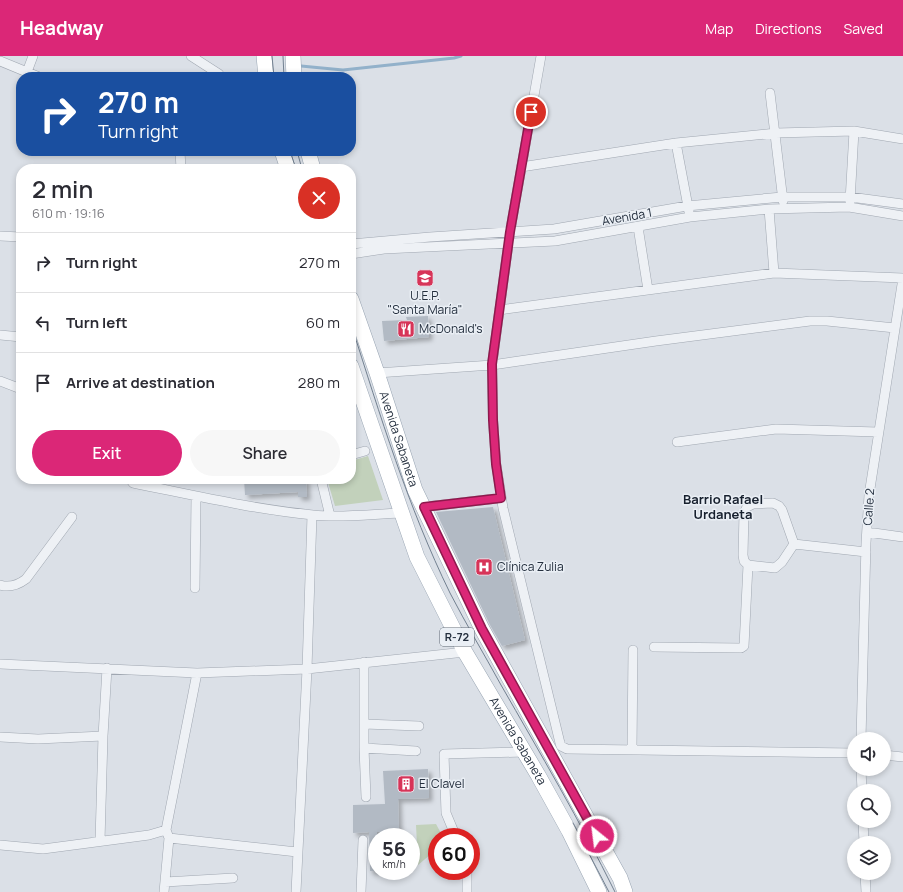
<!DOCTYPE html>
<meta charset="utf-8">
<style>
body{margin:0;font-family:Manrope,sans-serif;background:#f7f7f7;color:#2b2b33;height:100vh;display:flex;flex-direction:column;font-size:15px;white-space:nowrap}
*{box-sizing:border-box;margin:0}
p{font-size:13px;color:#7c7c81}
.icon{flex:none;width:22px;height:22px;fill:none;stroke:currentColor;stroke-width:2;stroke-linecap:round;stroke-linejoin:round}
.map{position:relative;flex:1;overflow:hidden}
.side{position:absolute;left:16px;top:108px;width:340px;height:320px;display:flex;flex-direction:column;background:#fff;border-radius:16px;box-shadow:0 2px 6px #0003}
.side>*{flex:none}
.top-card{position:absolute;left:16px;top:16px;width:340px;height:84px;border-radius:16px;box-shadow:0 2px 6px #0003;background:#1a4fa0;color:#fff;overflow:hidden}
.buttons{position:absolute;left:847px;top:676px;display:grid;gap:8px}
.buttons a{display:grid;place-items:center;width:44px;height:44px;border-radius:50%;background:#fff;box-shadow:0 2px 6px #0003;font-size:20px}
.speed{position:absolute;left:368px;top:772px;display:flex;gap:8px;font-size:20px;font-weight:700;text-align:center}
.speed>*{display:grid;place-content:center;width:52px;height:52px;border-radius:50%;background:#fff;box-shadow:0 2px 6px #0003;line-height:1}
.speed small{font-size:10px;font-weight:400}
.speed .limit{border:6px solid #d22;background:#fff;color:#111}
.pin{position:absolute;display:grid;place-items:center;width:34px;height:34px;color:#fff;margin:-17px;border:2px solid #fff;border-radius:50%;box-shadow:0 1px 4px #0007}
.me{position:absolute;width:44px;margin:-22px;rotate:331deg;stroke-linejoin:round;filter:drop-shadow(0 0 3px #0008)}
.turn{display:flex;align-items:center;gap:14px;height:84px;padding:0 16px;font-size:18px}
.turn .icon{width:52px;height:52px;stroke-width:2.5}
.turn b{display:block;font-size:28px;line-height:34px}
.round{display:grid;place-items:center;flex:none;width:42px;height:42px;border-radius:21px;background:#f7f7f7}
.head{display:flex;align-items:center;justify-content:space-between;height:68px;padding:0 16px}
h1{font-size:24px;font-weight:600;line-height:30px}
.button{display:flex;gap:8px;margin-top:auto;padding:8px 16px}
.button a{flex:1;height:46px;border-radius:24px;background:#db2777;color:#fff;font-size:16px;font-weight:600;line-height:46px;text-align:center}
.button a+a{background:#f7f7f7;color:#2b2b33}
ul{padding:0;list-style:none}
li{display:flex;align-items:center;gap:12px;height:60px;padding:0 16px;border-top:1px solid #e1e1e2}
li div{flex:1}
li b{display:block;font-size:15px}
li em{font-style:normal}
header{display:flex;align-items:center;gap:24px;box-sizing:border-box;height:56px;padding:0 20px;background:#db2777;color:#fff}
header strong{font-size:19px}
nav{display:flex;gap:22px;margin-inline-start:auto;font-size:14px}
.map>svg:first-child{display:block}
.green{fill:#c2d1bb}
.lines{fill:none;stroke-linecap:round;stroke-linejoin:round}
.stream{stroke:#92b1ca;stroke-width:3}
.building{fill:#b2bac4;filter:url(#shadow)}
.minor-casing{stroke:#a0a7b1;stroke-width:10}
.primary-casing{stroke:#99a5b3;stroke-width:16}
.minor{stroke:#eef1f5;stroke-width:9}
.primary{stroke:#fff;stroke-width:15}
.tram{stroke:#738191;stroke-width:1}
.route-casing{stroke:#8e194d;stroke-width:10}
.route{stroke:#db2777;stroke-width:7}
.labels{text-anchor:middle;stroke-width:3;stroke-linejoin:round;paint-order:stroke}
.shield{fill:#eaeff5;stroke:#5f6975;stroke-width:1}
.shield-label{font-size:11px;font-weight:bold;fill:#242f3e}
.street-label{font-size:12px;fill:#242f3e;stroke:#eaeff5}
.poi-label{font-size:12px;fill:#242f3e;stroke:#eaeff5;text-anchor:start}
.neighbourhood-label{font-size:13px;font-weight:bold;fill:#17202e;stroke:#eaeff5}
</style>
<header>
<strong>Headway</strong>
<nav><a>Map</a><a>Directions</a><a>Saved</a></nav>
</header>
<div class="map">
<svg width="903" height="836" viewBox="0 0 903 836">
<defs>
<filter id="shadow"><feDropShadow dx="3.5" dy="3.5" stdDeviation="2" flood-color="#0004"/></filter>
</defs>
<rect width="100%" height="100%" fill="#dbe0e7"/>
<path class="green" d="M368,400L383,444L335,450L327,423H351V405Z
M436,768L443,781H437V793L418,809L416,769Z"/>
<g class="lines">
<path class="stream" d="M301,10L343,14L454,2L461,0"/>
</g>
<path class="building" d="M428,260L429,281L384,285L382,265L407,264L406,261Z
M244,423H306L307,441H298V436L245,439Z
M493,451L525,584L502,590L490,569L436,456Z
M428,713L429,742L398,743L399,776H377V815H370L369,776L353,777V749L385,748L383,715Z"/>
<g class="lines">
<defs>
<path id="minor" d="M191,0L219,18L220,21
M541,0L510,176L492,309L493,364L496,407L503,452L560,687L561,690L567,693L854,697
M0,5L39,21
M27,16L33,0
M770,37L783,145
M676,87L689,156
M180,95L181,113
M521,111L676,87L776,77L854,75L903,83
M850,145L854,75
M769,153L774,217
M638,171L648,234
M0,180L21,181
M351,188L430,181L554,173L687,150L782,141H850L903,148
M351,198L384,193L555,185L690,161L769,153L849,151L903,160
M499,254L774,217L903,222
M0,279L21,281
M377,317L492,309L656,285L810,265H827L895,272
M0,325L21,333
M677,386L776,373L878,376
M351,399L365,395
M130,423L133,427C193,439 252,453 313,459C341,462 372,458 401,457
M321,423L330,460
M773,447L779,450L782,454L794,488L782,506L775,512L748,509L744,505L743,499L744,457L747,451L753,448Z
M423,451L501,442
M867,476L903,481
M794,488L866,496
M0,529C10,532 18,529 26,523L72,461
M195,532L196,440
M654,591L741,592L744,590L748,509
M364,606V692L366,741
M0,608L197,617L307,613L465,596
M364,668L419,670
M0,681L38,683L103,680
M861,683L866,487L869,439L903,222
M364,692L416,695
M632,693L633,594
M884,699L903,701
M861,713L862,735
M863,765L864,787
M456,781L446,757L444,698L524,696
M169,782L297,796
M100,785L103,680L107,612
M0,789L43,793L149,779L166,774
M467,815V836
M865,817L866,836
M165,826L233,822
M164,836L169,782L166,774L197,617
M296,836L307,613L312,459
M361,836L363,784"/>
<g id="primary">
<path d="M264,0L266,21"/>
<path d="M293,0L294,21"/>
<path d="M282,95L288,113"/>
<path d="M308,95L313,113"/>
<path id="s1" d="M351,243L377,317L415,434L482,573L620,822L625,836"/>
<path id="s2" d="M351,310L417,501L465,596L538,719L569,775L599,836"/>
</g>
</defs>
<use href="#minor" class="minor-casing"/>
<use href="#primary" class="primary-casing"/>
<use href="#minor" class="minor"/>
<use href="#primary" class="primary"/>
<path class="tram" d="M272,0L274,21
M283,0L284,21
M290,95L296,113
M297,95L302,113
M351,268C380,359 408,451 450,537C466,568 484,598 501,629C540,697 580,765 615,836
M573,767L609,836"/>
</g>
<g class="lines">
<defs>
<path id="route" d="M531,56L510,176L492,308L493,364L496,408L501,442L424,451L482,573L597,780"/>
</defs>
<use href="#route" class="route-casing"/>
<use href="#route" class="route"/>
</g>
<defs>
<symbol id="school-square" viewBox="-11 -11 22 22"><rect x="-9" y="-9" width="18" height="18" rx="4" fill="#d73458" stroke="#eaeff5"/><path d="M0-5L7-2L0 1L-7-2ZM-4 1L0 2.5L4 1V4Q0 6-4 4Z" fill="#fff"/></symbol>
<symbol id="restaurant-square" viewBox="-11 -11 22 22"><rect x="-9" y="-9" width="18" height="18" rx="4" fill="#d73458" stroke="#eaeff5"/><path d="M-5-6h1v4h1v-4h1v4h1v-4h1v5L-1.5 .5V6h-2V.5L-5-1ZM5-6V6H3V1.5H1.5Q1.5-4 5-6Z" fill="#fff"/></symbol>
<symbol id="hospital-square" viewBox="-11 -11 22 22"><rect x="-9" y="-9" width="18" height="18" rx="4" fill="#d73458" stroke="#eaeff5"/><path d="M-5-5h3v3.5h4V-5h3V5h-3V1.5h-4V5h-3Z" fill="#fff"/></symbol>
<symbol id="building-square" viewBox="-11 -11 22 22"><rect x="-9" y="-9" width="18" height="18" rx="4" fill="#d73458" stroke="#eaeff5"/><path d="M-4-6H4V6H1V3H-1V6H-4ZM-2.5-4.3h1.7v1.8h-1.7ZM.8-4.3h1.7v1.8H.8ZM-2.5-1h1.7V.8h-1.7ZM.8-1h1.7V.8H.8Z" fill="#fff"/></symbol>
</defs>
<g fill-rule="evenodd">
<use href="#school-square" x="415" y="212" width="20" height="20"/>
<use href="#restaurant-square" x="396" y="263" width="20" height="20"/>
<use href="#hospital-square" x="474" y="501" width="20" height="20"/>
<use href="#building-square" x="396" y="718" width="20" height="20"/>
</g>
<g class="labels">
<rect class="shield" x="440" y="572" width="34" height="18" rx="3"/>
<g class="shield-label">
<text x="457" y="585">R-72</text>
</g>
<g class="street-label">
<text transform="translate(627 161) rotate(-10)" y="4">Avenida 1</text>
<text dy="4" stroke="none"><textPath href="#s1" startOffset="148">Avenida Sabaneta</textPath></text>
<text transform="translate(869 451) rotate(-86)" y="4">Calle 2</text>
<text dy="4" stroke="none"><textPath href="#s2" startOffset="412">Avenida Sabaneta</textPath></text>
</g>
<g class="poi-label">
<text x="425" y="244" text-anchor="middle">U.E.P.<tspan x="425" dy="14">"Santa María"</tspan></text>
<text x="419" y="277">McDonald's</text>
<text x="497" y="515">Clínica Zulia</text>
<text x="419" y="732">El Clavel</text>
</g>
<g class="neighbourhood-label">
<text x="723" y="448">Barrio Rafael<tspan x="723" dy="15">Urdaneta</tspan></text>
</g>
</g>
</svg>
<div class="buttons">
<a><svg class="icon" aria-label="sound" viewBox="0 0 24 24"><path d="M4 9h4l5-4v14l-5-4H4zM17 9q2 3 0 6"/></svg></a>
<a><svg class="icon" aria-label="search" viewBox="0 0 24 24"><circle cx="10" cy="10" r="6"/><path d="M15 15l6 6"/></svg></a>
<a><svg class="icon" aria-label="layers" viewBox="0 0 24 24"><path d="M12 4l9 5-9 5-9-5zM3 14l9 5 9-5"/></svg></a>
</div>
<div class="speed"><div>56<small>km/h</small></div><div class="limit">60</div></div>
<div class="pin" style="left:531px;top:56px;background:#d93025"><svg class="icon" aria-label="arrive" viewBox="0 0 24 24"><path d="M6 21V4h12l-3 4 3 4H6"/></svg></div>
<svg class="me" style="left:597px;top:780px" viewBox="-20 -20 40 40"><circle r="17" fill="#db2777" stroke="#fff" stroke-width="3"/><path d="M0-11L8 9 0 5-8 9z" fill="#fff"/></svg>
<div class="top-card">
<div class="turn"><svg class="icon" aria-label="right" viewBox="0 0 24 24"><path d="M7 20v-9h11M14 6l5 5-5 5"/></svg><div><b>270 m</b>Turn right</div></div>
</div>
<section class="side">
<div class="head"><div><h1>2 min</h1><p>610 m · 19:16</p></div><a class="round" style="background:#d93025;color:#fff"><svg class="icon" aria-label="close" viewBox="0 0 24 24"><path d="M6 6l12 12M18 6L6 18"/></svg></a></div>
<ul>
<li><svg class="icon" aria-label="right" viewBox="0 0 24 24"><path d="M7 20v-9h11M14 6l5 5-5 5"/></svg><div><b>Turn right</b></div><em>270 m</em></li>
<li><svg class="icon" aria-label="left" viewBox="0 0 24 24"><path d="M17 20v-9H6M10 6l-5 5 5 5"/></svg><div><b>Turn left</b></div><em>60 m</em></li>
<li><svg class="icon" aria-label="arrive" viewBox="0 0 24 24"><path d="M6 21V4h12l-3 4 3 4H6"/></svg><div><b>Arrive at destination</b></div><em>280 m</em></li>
</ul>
<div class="button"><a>Exit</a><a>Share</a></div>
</section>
</div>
